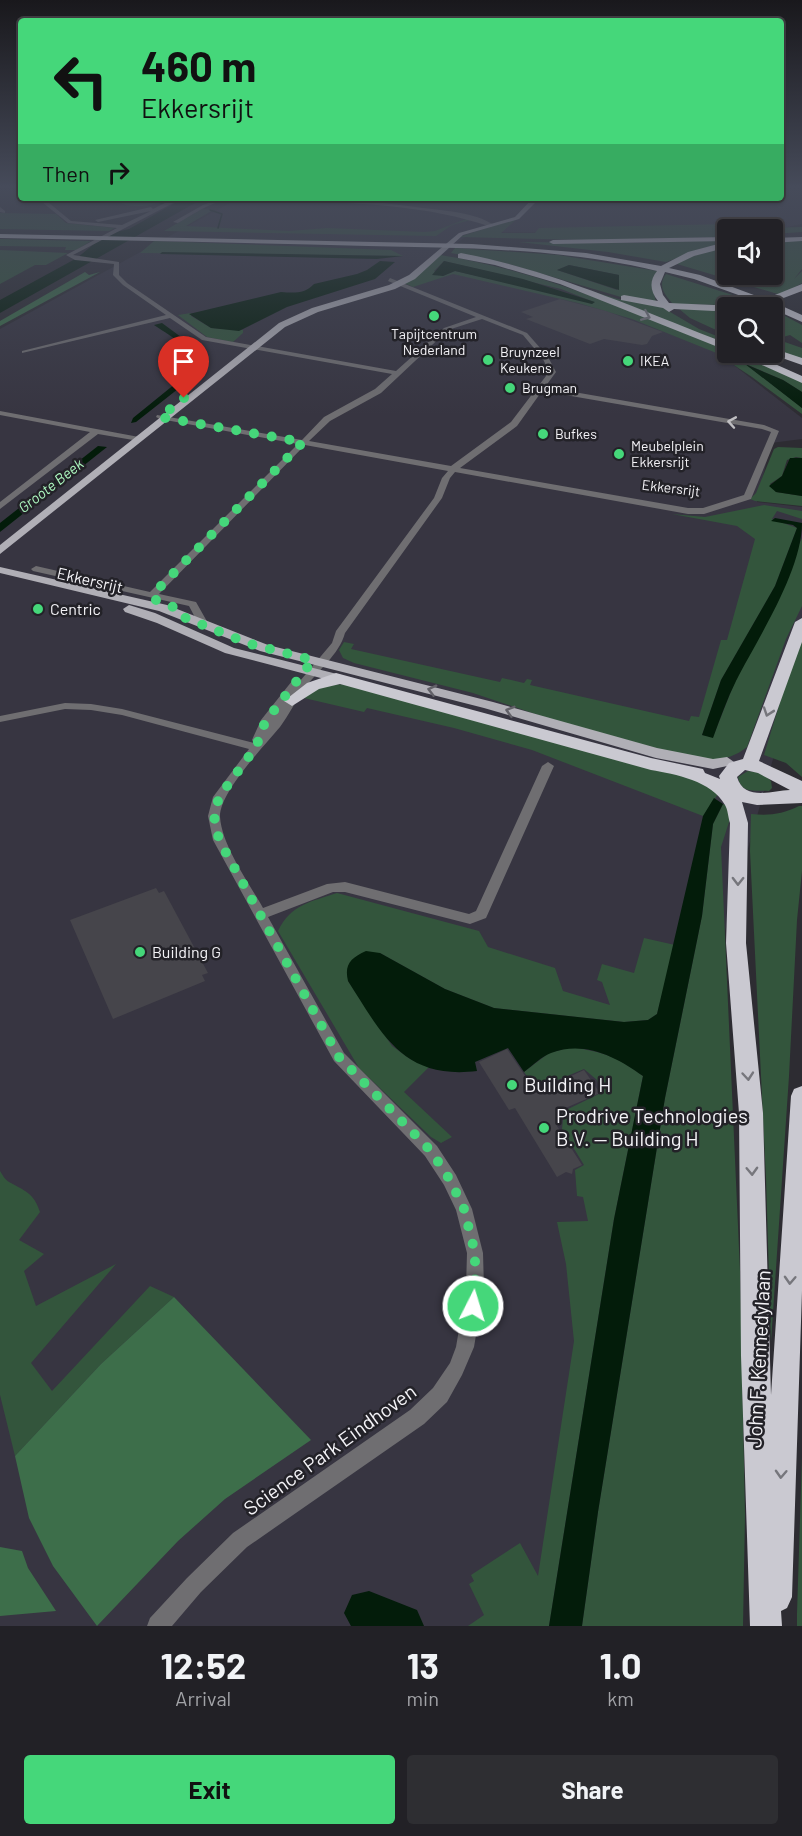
<!DOCTYPE html>
<meta charset="utf-8">
<style>
body{margin:0;font-family:Barlow,sans-serif;background:#2e2e32;color:#f1f3f6;height:100vh;display:flex;flex-direction:column;font-size:22px;white-space:nowrap}
*{box-sizing:border-box;margin:0}
p{font-size:20px;color:#a2a3a7}
.icon{flex:none;width:33px;height:33px;fill:none;stroke:currentColor;stroke-width:2;stroke-linecap:round;stroke-linejoin:round}
.map{position:relative;height:1626px;overflow:hidden}
.side{display:flex;flex-direction:column;background:#222126;flex:1}
.side>*{flex:none}
.hud{position:absolute;left:18px;top:18px;width:766px;height:183px;border-radius:6px;box-shadow:0 2px 4px #0004,0 0 0 2px #3f3e43;background:#45d77a;color:#111;overflow:hidden}
.tools{position:absolute;left:717px;top:219px;display:grid;gap:12px}
.tools a{display:grid;place-items:center;width:66px;height:66px;border-radius:6px;background:#222126;box-shadow:0 2px 4px #0004,0 0 0 2px #3f3e43;font-size:30px}
.pin{position:absolute;display:grid;place-items:center;width:51px;height:51px;color:#fff;margin:-62px -26px;border-radius:50% 50% 50% 0;rotate:-45deg;box-shadow:0 0 6px #0007}
.pin .icon{rotate:45deg}
.me{position:absolute;width:66px;margin:-33px;rotate:5deg;stroke-linejoin:round;filter:drop-shadow(0 0 4px #0008)}
.turn{display:flex;align-items:center;gap:21px;height:126px;padding:0 24px;font-size:27px}
.turn .icon{width:78px;height:78px;stroke-width:2.5}
.turn b{display:block;font-size:42px;line-height:51px}
.then{display:flex;align-items:center;height:57px;padding:0 24px;background:#0003;gap:12px;font-size:22px}
.eta{display:flex;justify-content:space-evenly;align-items:center;height:102px;text-align:center}
.eta b{font-size:36px;font-weight:700;line-height:42px}
.primary-button{display:flex;gap:12px;margin-top:auto;padding:12px 24px}
.primary-button a{flex:1;height:69px;border-radius:6px;background:#45d77a;color:#111;font-size:24px;font-weight:700;line-height:69px;text-align:center}
.primary-button a+a{background:#2e2e32;color:#f1f3f6}
.map>svg:first-child{display:block}
.built{fill:#373541}
.green{fill:#33553c;fill-rule:evenodd}
.forest{fill:#3d6e4a}
.water{fill:#031c0a}
.lines{fill:none;stroke-linecap:round;stroke-linejoin:round}
.stream{stroke:#031c0a;stroke-width:1.5}
.building{fill:#46454b}
.minor{fill:#6f6e71;fill-rule:evenodd}
.major{fill:#b0afb6;fill-rule:evenodd}
.highway{fill:#cac9d1;fill-rule:evenodd}
.oneway{stroke:#76767c}
.oneway2{stroke:#bfbec1}
.oneway3{stroke:#626168}
.route{stroke:#45d77a;stroke-width:10;stroke-dasharray:0 18}
.poi-dot{fill:#45d77a;stroke:#232228;stroke-width:2}
.labels{text-anchor:middle;stroke-width:5;stroke-linejoin:round;paint-order:stroke}
.far-poi-label{font-size:14px;fill:#f4f3f7;stroke:#232228;text-anchor:start}
.far-street-label{font-size:14px;fill:#f4f3f7;stroke:#232228}
.far-water-label{font-size:15px;font-style:italic;fill:#aefac1;stroke:#232228}
.street-label{font-size:16px;fill:#f4f3f7;stroke:#232228}
.poi-label{font-size:16px;fill:#f4f3f7;stroke:#232228;text-anchor:start}
.near-poi-label{font-size:20px;fill:#f4f3f7;stroke:#232228;text-anchor:start}
.near-street-label{font-size:20px;fill:#f4f3f7;stroke:#232228}
</style>
<div class="map">
<svg width="802" height="1626" viewBox="0 0 802 1626">
<rect width="100%" height="100%" fill="#2d2c32"/>
<path class="built" d="M782,187H802V224L772,230H728L727,233L472,232L403,283L410,287L453,272L599,307L704,342L802,418V439L771,443L757,502L802,507V655L694,1042L638,1626H0V329L239,198H782Z"/>
<path class="green" d="M105,198H165L168,199C152,207 129,210 113,199L107,200Z
M202,209L213,210L186,226L289,231L327,228L425,232L435,231L466,219L471,220L452,225L436,236L164,231Z
M0,213L56,214L66,223L115,228L109,231L0,229Z
M518,218L501,233H535L539,228L770,223L761,228L802,227V232L773,234L772,230H728L727,237L588,240L459,237Z
M0,239L91,241L76,250H65L66,247L0,246Z
M727,240L728,245L696,251L666,262L608,252L519,242L631,243Z
M802,240V269L794,279L802,271V283L781,295L677,264L689,257L727,247L728,274H772L773,243Z
M154,241L391,250L403,256L140,253Z
M455,248L558,255L657,271L652,283L656,303L621,297L509,264L451,253ZM569,265L619,275L617,290L557,270Z
M0,250L68,253L46,265H35L0,284Z
M440,255C541,271 633,312 727,349L728,352L736,353L802,382V392L783,380L746,364L802,408V414L752,377L714,352L632,319L578,303L453,274L413,287L404,283ZM444,261L561,289L594,302L455,271L443,276L434,271Z
M666,274L755,302L721,305L673,304C665,295 657,286 666,274Z
M578,287L618,299L660,306L699,329L727,340V347Z
M678,308H727V335L690,318Z
M772,309L802,325V343L790,335L776,339L802,348V359L773,349Z
M191,313V316L211,328L243,330V333L233,342L207,337L178,315Z
M778,447L802,448V458L796,457L787,460L782,476L770,484L776,492L802,496V506L755,501L750,499L756,493L774,449Z
M764,505L802,511V519L777,511L772,519L797,528L775,586L721,680L702,735L713,737L734,684L802,538V606L786,639L747,747C732,759 719,760 700,760L553,720L473,693L354,663L343,658L339,650L344,642L354,644L351,649L500,682L502,678L524,683L527,679L532,680L530,685L689,721L691,716L699,717L721,640H727L755,539L737,526L672,514L705,517Z
M802,640V777L786,763L764,755L791,666Z
M345,684L704,782L718,794L703,816L532,750L454,728L367,708L364,712L304,698C316,687 329,685 345,684Z
M748,771L762,773L771,781L772,788L769,791C754,790 741,794 738,777Z
M723,804L730,807V819L721,847L740,1271L745,1515L743,1626H582L598,1512L665,1098L702,916L713,824Z
M799,806H802V871L797,920L789,1076L771,1342L766,1178L750,851L751,814C770,816 782,814 799,806Z
M337,893L479,931L488,947L555,968L563,991L610,1005L602,982L597,980L602,964L634,973L644,938L675,945L657,1014L648,1020L624,1022L494,1008L445,989L380,953L348,981L392,1046L410,1059L429,1067L404,1092L452,1137L441,1143L431,1137L359,1068L278,931C291,904 311,902 337,893Z
M572,1047C605,1053 616,1056 643,1076L614,1219L549,1626H468L484,1615L469,1584L474,1581L471,1575L520,1543L538,1576L574,1341L566,1264L557,1222L588,1221L583,1197L577,1196L575,1170L584,1165L562,1129L564,1111L601,1093L597,1080L584,1069L536,1089L524,1072L549,1053Z
M0,1171C2,1174 5,1180 9,1182C25,1191 34,1193 40,1212L19,1240L44,1254L24,1271L36,1306L116,1264L31,1363L52,1391L150,1286L174,1297L101,1364L15,1456L0,1395Z
M802,1456V1626H797V1614Z"/>
<path class="forest" d="M85,272L89,275L100,272L0,326V321Z
M174,1297L311,1440L225,1499L178,1541L97,1626L53,1566L29,1518L15,1456L101,1364Z
M0,1547L22,1551L28,1568L56,1611L0,1616Z"/>
<path class="water" d="M184,198H204L0,313V300L77,258L94,244L116,232L129,229Z
M162,252L403,256L377,259L160,254Z
M380,261L395,262L375,279L287,307L239,331L211,328L189,314L281,292C294,293 305,294 314,284L357,274L367,270Z
M444,261L523,279L595,302L592,304L455,271L443,276L432,275Z
M569,265L619,275V290L557,270Z
M162,323L200,351L204,364L197,374L136,422L131,423L133,418L186,375L196,364C197,350 165,333 154,325Z
M745,364L783,380L802,392V408Z
M98,446L107,447L0,532V523Z
M790,458H802V496L776,492L769,486L782,476Z
M775,518L802,523C802,571 758,638 736,681C727,699 720,719 713,738L702,735L721,680L775,586L797,528L793,525L771,521Z
M714,798L723,804L713,824L702,916L665,1098L598,1512L582,1626H549L614,1219L643,1076C617,1057 584,1040 551,1053C542,1056 532,1066 524,1072L508,1048L475,1062L477,1071C403,1080 382,1034 348,981C344,964 351,958 366,951L380,953L445,989L494,1008L624,1022L648,1020L657,1014L703,816Z
M369,1591L417,1610L424,1626H351L344,1613L352,1595Z"/>
<g class="lines">
<path class="stream" d="M164,204L160,203L166,200
M210,210L222,214L218,228"/>
</g>
<path class="building" d="M560,299L606,311L663,332L652,336L647,344L642,345L604,339L590,344L526,319L533,317L521,312Z
M156,888L159,893L164,891L208,973L202,975L205,981L113,1019L70,920Z
M507,1049L536,1092L584,1070L600,1093L561,1110L564,1114L561,1116L563,1119L559,1121L561,1124L557,1126L582,1165L573,1169L572,1174L566,1172L557,1177L515,1108L509,1110L479,1062Z"/>
<g class="lines">
<path class="minor" d="M37,198H43L71,221L122,225L151,211L98,222L95,220L151,207L153,209L175,198H179V200L73,255L119,262V275L127,283L206,337L396,371L444,328L476,317L388,281L390,278L527,333L548,357L556,372L545,387L764,425L779,431L751,499L704,514H688L455,472L450,478L442,498L345,633C339,655 318,670 305,688C296,700 289,715 280,727C264,746 219,793 220,817C222,846 249,883 263,908L327,884L345,882L469,914L476,911L542,766L548,762L554,766L486,918L470,924L345,892H333L268,917L344,1053L437,1146L456,1175L472,1209L483,1253L484,1288L474,1347L462,1375L447,1402L424,1424L247,1547L201,1592L172,1626H147L150,1618L187,1578L233,1533L410,1410L433,1388L450,1363L456,1347L466,1288L467,1253L456,1210L444,1185L425,1156L334,1061L213,840L208,816L213,797L249,749L122,715L91,710L65,709L0,722V716L65,703L91,704L122,709L254,743L252,740L261,720L292,681H300L332,643L336,631L434,498L442,478L448,471L305,445L159,594L196,602L209,625L204,628L199,625L189,606L33,571L31,569L36,566L150,592L298,444L160,419L156,417L157,415L302,440L324,417L375,389L392,374L202,340L170,318L22,353V351L166,315L123,285L113,275L114,264L75,260L66,255L117,228L68,223ZM482,319L523,335L543,359L549,372L511,422L451,466L309,441L330,421L381,393L448,330ZM542,391L762,429L771,432L744,495L703,508H688L460,468L517,426Z
M222,198C288,194 357,199 423,208C446,211 474,212 494,225L491,227C428,205 358,203 292,201C269,200 241,196 219,202C204,206 191,216 178,223L173,222L203,205Z
M0,207L5,211V213L0,212Z
M0,411L139,437L143,439L139,441L98,434L0,509V502L90,432L0,415Z"/>
<path class="major" d="M533,198H540L519,219L463,235L415,279L395,289L318,312L285,327L0,554V545L279,323L312,308L389,285L409,275L459,233L515,217Z
M0,567L167,605L268,645L493,702L657,748L713,759L727,757L734,762L732,765L713,769L656,758L484,708L260,651L159,611L0,573Z
M129,605L155,613L234,648L341,675L343,678L336,682L225,653L157,623L125,612L123,609Z"/>
<path class="highway" d="M0,234L472,244L586,253L661,266L688,252L718,244L721,245V249L694,256L669,268L700,275L765,299L802,284V291L773,302L802,315V322L764,305L714,311L674,309L669,312L663,308L621,300V296L624,295L658,301C650,291 649,281 657,271C563,248 464,248 368,246C245,243 123,240 0,238ZM665,272L694,279L755,301L714,305L669,303L663,295L660,284Z
M728,237V241L553,244L549,242L553,240Z
M802,237V241L772,243V238Z
M461,253C555,271 639,310 728,344V351L560,284L495,265L458,258V254Z
M772,348L802,358V365L768,353L772,352Z
M733,352H748L802,376V383Z
M802,618V642L759,761L802,781V803L757,805L742,802L748,823L746,943L763,1113L771,1395L791,1096L794,1089L802,1086V1291L792,1597L787,1608L781,1611L782,1626H750L741,1356L739,1113L726,943L730,823C728,817 728,810 725,805C712,781 675,774 651,770L340,684L319,689L292,706L284,701L307,683L336,673L651,758L703,769L705,773L720,779L719,776L729,763L743,759L795,622ZM745,770L758,773L790,790C771,791 744,801 737,777Z"/>
</g>
<defs><path id="oneway-chevron" d="M-2-3.5L2.5 0L-2 3.5" fill="none" stroke-width="1.6" stroke-linecap="round" stroke-linejoin="round" transform="scale(1.5)"/></defs>
<g class="oneway">
<use href="#oneway-chevron" transform="translate(646 316) rotate(23)"/>
<use href="#oneway-chevron" transform="translate(768 712) rotate(109)"/>
<use href="#oneway-chevron" transform="translate(738 881) rotate(91)"/>
<use href="#oneway-chevron" transform="translate(748 1076) rotate(85)"/>
<use href="#oneway-chevron" transform="translate(752 1171) rotate(88)"/>
<use href="#oneway-chevron" transform="translate(790 1280) rotate(93)"/>
<use href="#oneway-chevron" transform="translate(781 1474) rotate(93)"/>
</g>
<use class="oneway2" href="#oneway-chevron" transform="translate(732 422) rotate(-170)"/>
<g class="oneway3">
<use href="#oneway-chevron" transform="translate(432 690) rotate(-165)"/>
<use href="#oneway-chevron" transform="translate(510 711) rotate(-164)"/>
</g>
<linearGradient id="sky" x2="0" y2="1"><stop stop-color="#19181c"/><stop offset="0.45" stop-color="#464b5a"/><stop offset="1" stop-color="#464b5a" stop-opacity="0"/></linearGradient>
<rect width="802" height="415" fill="url(#sky)"/>
<g class="lines">
<path class="route" d="M184,398L160,417L303,442L153,594L156,600L173,607L178,615L250,644L313,660L265,722L256,747L219,797L214,816L219,840L339,1057L431,1151L450,1180L464,1209L475,1253V1288L473,1306"/>
</g>
<g class="poi-dot">
<circle cx="434" cy="316" r="6"/>
<circle cx="488" cy="360" r="6"/>
<circle cx="628" cy="361" r="6"/>
<circle cx="510" cy="388" r="6"/>
<circle cx="543" cy="434" r="6"/>
<circle cx="619" cy="454" r="6"/>
<circle cx="38" cy="609" r="6"/>
<circle cx="140" cy="952" r="6"/>
<circle cx="512" cy="1085" r="6"/>
<circle cx="544" cy="1128" r="6"/>
</g>
<g class="labels">
<g class="far-poi-label">
<text x="434" y="339" text-anchor="middle">Tapijtcentrum<tspan x="434" dy="16">Nederland</tspan></text>
<text x="500" y="357">Bruynzeel<tspan x="500" dy="16">Keukens</tspan></text>
<text x="640" y="366">IKEA</text>
<text x="522" y="393">Brugman</text>
<text x="555" y="439">Bufkes</text>
<text x="631" y="451">Meubelplein<tspan x="631" dy="16">Ekkersrijt</tspan></text>
</g>
<g class="far-street-label">
<text transform="translate(671 488) rotate(7)" y="5">Ekkersrijt</text>
</g>
<g class="far-water-label">
<text transform="translate(51 486) rotate(-38)" y="5">Groote Beek</text>
</g>
<g class="street-label">
<text transform="translate(90 580) rotate(13)" y="6">Ekkersrijt</text>
</g>
<g class="poi-label">
<text x="50" y="615">Centric</text>
<text x="152" y="958">Building G</text>
</g>
<g class="near-poi-label">
<text x="524" y="1092">Building H</text>
<text x="556" y="1123">Prodrive Technologies<tspan x="556" dy="23">B.V. — Building H</tspan></text>
</g>
<g class="near-street-label">
<text transform="translate(759 1359) rotate(-87)" y="7">John F. Kennedylaan</text>
<text transform="translate(330 1450) rotate(-36)" y="7">Science Park Eindhoven</text>
</g>
</g>
</svg>
<div class="tools">
<a><svg class="icon" aria-label="sound" viewBox="0 0 24 24"><path d="M4 9h4l5-4v14l-5-4H4zM17 9q2 3 0 6"/></svg></a>
<a><svg class="icon" aria-label="search" viewBox="0 0 24 24"><circle cx="10" cy="10" r="6"/><path d="M15 15l6 6"/></svg></a>
</div>
<div class="pin" style="left:184px;top:398px;background:#d93025"><svg class="icon" aria-label="arrive" viewBox="0 0 24 24"><path d="M6 21V4h12l-3 4 3 4H6"/></svg></div>
<svg class="me" style="left:473px;top:1306px" viewBox="-20 -20 40 40"><circle r="17" fill="#45d77a" stroke="#fff" stroke-width="3"/><path d="M0-11L8 9 0 5-8 9z" fill="#fff"/></svg>
<div class="hud">
<div class="turn"><svg class="icon" aria-label="left" viewBox="0 0 24 24"><path d="M17 20v-9H6M10 6l-5 5 5 5"/></svg><div><b>460 m</b>Ekkersrijt</div></div>
<div class="then">Then<svg class="icon" aria-label="right" viewBox="0 0 24 24"><path d="M7 20v-9h11M14 6l5 5-5 5"/></svg></div>
</div>
</div>
<section class="side">
<div class="eta">
<div><b>12:52</b><p>Arrival</p></div>
<div><b>13</b><p>min</p></div>
<div><b>1.0</b><p>km</p></div>
</div>
<div class="primary-button"><a>Exit</a><a>Share</a></div>
</section>
